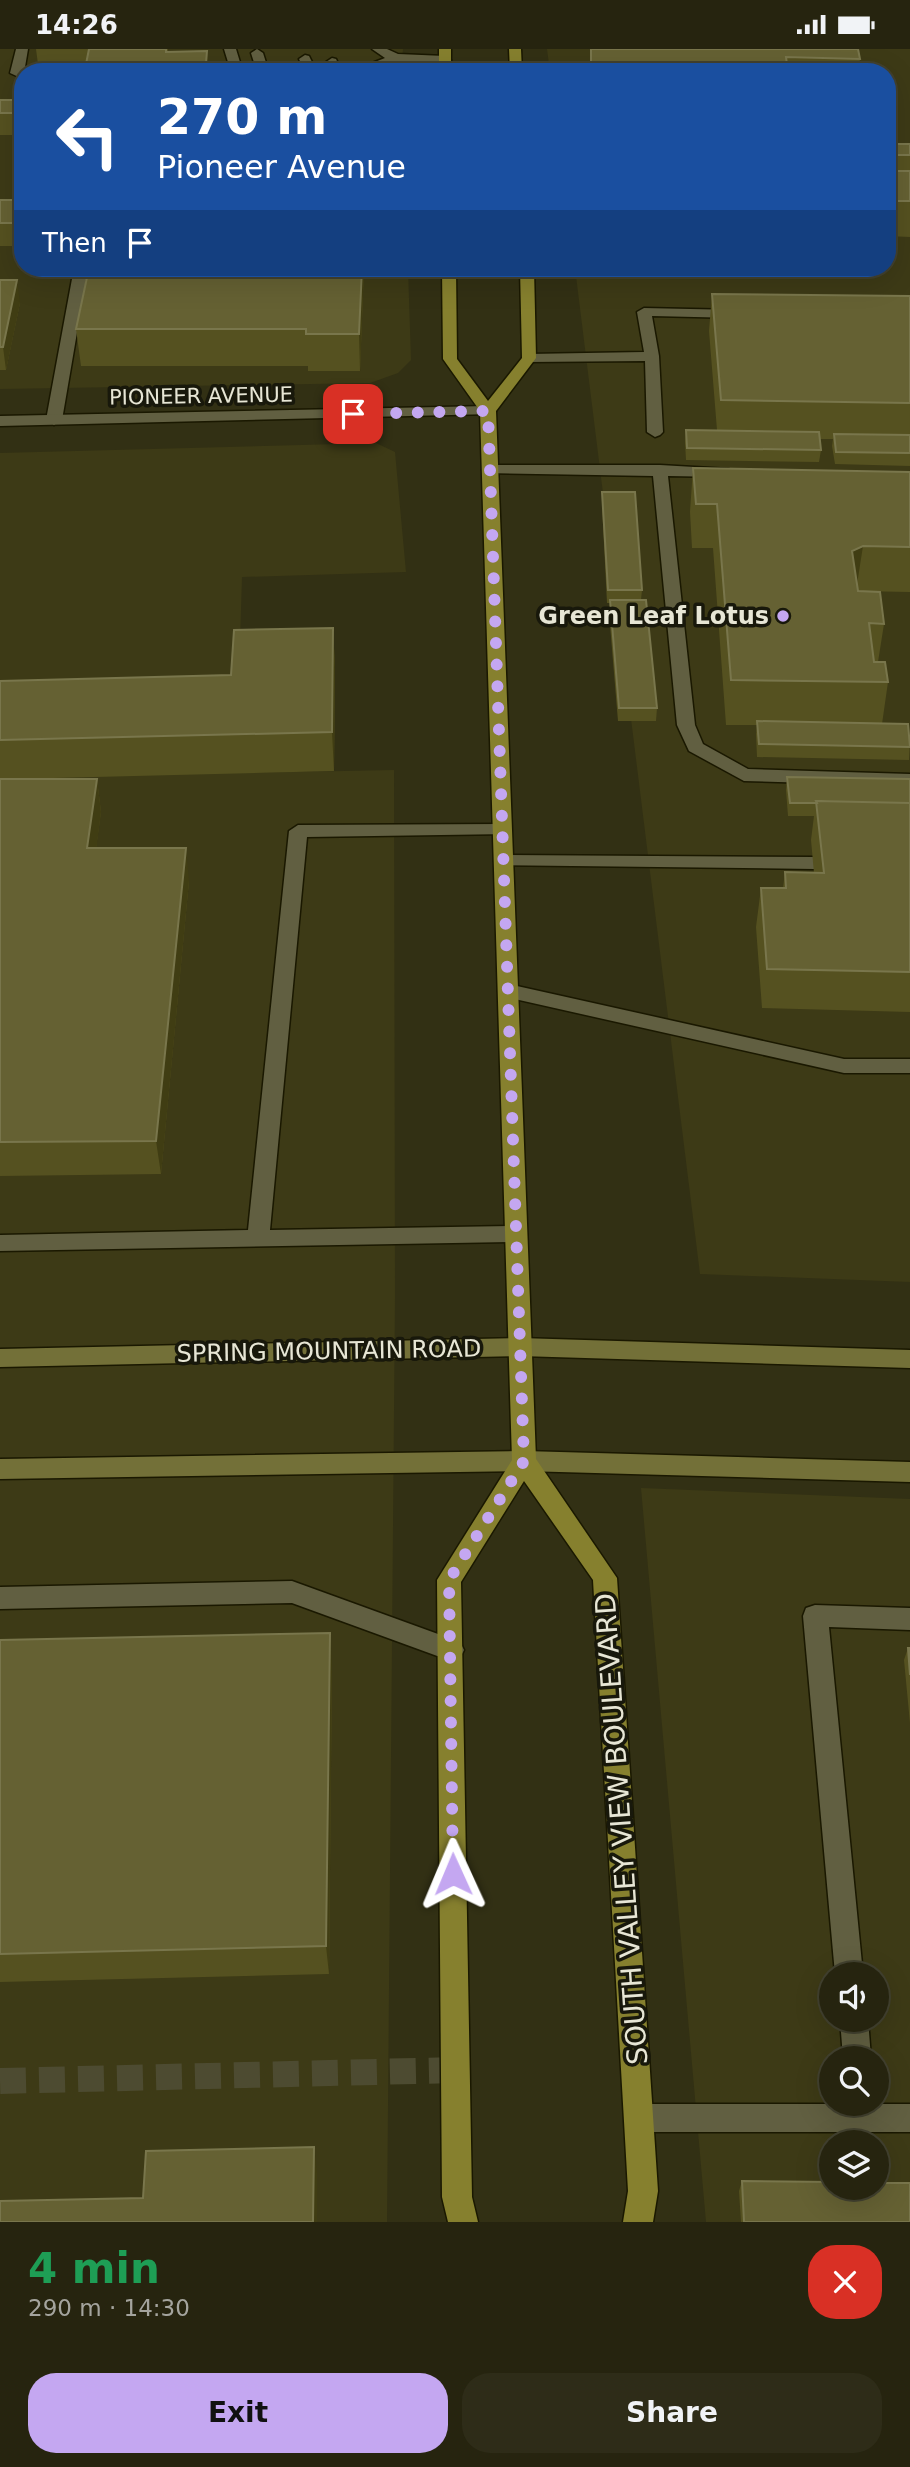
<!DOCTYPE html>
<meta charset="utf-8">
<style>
body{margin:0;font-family:"DejaVu Sans",sans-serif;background:#2e2c18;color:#f1f3f6;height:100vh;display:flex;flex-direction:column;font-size:26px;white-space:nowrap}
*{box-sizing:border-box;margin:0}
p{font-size:23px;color:#a4a49e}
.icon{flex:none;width:38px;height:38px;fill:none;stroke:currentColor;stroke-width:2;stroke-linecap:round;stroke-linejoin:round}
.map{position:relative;height:2173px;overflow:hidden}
.panel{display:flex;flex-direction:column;background:#26240f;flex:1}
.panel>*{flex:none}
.hud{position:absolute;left:14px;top:14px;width:882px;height:214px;border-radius:28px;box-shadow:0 7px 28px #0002,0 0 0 2px #42412f;background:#1a4fa0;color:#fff;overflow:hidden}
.buttons{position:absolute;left:819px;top:1913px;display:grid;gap:14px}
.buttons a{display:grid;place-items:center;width:70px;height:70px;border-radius:50%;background:#26240f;box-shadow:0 7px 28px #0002,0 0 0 2px #42412f;font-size:35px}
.pin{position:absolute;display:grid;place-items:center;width:60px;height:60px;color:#fff;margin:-30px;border-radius:14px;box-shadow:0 4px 10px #0006}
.me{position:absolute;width:77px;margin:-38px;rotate:359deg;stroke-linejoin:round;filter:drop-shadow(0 0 5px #0008)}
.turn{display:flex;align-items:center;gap:24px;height:147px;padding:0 28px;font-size:32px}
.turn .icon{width:91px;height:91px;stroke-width:2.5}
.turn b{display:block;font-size:49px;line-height:60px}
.then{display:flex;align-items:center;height:66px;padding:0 28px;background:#0003;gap:14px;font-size:26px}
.round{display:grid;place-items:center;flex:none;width:74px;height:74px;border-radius:28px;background:#2e2c18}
.summary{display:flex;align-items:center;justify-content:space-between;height:119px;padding:0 28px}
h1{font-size:42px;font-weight:800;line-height:52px;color:#1e9e55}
.cta{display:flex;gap:14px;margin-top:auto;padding:14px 28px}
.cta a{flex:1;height:80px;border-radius:28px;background:#c4a7f1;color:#111;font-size:28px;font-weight:800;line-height:80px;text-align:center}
.cta a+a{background:#2e2c18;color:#f1f3f6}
.status{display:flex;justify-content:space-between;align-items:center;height:49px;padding:0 35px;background:#26240f;direction:ltr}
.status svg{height:19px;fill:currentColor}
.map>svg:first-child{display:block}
.built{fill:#3d3a16;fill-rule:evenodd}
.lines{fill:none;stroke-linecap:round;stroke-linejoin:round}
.minor-tunnel{stroke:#4d4b31;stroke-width:26;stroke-dasharray:26 13;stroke-linecap:butt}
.service-casing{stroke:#1a1800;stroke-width:3}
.minor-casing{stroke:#1a1800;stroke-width:3}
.secondary-casing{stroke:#1a1800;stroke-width:3}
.primary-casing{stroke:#1a1800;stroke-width:3}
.service{fill:#615f41;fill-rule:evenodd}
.minor{fill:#615f41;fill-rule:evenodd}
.secondary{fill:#737038;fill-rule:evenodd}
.primary{fill:#86802e;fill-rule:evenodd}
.wall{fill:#555120}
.shaded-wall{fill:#403d13}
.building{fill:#656133;stroke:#79764c;stroke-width:2}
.route{stroke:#c4a7f1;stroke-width:12;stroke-dasharray:0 21.6}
.poi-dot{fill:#c4a7f1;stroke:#18180b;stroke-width:2.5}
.labels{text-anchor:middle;stroke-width:7;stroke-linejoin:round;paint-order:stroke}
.far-street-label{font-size:21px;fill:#e7e6d5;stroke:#18180b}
.poi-label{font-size:24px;font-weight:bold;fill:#e7e6d5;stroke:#18180b;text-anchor:end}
.street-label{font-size:24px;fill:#e7e6d5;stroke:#18180b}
.near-street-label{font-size:28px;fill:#e7e6d5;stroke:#18180b}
</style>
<div class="status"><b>14:26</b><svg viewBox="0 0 49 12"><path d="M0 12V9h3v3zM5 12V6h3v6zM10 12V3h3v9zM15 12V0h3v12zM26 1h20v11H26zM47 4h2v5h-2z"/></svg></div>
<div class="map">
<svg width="910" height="2173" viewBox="0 0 910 2173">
<rect width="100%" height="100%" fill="#323014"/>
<path class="built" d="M0,0H403L401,23H23V219H408L411,311L398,324L370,334L0,340Z
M547,0H910V1233L700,1225L575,219H887V23H550Z
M376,394L395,403L406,523L242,528L236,724L394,721L395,1246L387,2173H0V404Z
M641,1439L910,1450V2173H706ZM831,1925H877V1970H831ZM831,2009H877V2054H831ZM831,2093H877V2138H831Z"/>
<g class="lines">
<path class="minor-tunnel" d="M0,2032L455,2021"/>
<defs>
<path id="service" d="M16,0H28L23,30L10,24Z
M224,0H236L243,23H231Z
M257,0L263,4L269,23H257L251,4Z
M372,0H387L398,5L445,7L451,11L445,15L397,13L376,23H349L385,9Z
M305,6L309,7L317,23H305L299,10Z
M332,9L336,10L342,23H330L326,13Z
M74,219H88L62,371L54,376L46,371Z
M644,259L737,261L744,265L737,269L652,267L659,307L663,383L660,386L655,388L647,383L645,312L529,313L522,309L529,305L644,303L637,263Z
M490,416H660L729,420L731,423L723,428L668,427L695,676L703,695L748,720L910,725V737L744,732L689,702L677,676L653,427L484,424L482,421Z
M502,775L509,777L511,781L509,785L307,788L270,1181L516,1177L524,1179L527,1185L524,1191L516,1193L0,1202V1186L248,1181L289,782L298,776Z
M503,806L814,808L821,810L823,814L821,818L814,820L496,816L494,812L496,808Z
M508,935L844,1010H910V1024H844L501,947L498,942L501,937Z
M292,1532L460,1593L464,1601L460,1609L451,1612L292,1554L0,1560V1538Z
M815,1556L910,1559V1581L829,1578L863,1925H835L803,1567L806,1559Z
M840,1970H868L871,2009H843Z
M639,2055H910V2083H639L629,2079L625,2069L629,2059Z"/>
<path id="minor" d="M488,357L496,362L493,365L0,377V367Z"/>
<path id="secondary" d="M520,1289L910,1301V1319L520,1307L0,1318V1300Z
M524,1402L910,1413V1433L524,1422L0,1430V1410Z"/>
<path id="primary" d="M439,0H451V23H439Z
M509,0H521L522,23H510Z
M442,219H456L457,310L488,352L522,309L520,219H534L536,309L496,362L536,1410L617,1529L658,2142L653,2173H623L628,2142L593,1531L524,1432L461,1533L472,2148L478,2173H448L442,2148L437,1531L512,1411L480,362L443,310Z"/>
</defs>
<use href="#service" class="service-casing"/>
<use href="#minor" class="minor-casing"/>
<use href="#secondary" class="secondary-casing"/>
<use href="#primary" class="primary-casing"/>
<use href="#service" class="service"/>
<use href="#minor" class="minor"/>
<use href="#secondary" class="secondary"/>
<use href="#primary" class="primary"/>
</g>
<path class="wall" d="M36,0H168V3L207,2L208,23H39Z
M591,0L860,10L858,23H590Z
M0,51H23V86H0Z
M894,95H910V188L887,187V122H893L891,117Z
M0,151H23V197H0Z
M89,219H364L360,322H308V317H81L76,280Z
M0,231L20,254L6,321H0Z
M712,245L910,247V417L835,415L832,397L833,390H820L821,401L819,413L686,411L685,393L686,381H717L709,282Z
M693,419L910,423V543L858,542L884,575L878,613L888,633L882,675L910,691L909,711L757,708L756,685L757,676H726L713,499H692L690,463Z
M602,443L642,541L641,551L657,659L656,672H618L609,564L610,554H607L602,456Z
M333,579L335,618L334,722L13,730H97L101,763L96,799L189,832L161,1125L0,1127V632L231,626Z
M787,728L910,730V963L762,959L756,878L761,839H783L785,823L814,824L811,791L814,767H788L786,741Z
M0,1591L332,1615L329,1925L0,1933Z
M908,1599H910V1674L904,1611Z
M742,2132L910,2173H741L739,2142Z"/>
<path class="shaded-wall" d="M207,2L208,23H206V14Z
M362,219H364L360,322L359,285Z
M17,231L20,254L6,321L3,298Z
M863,497L856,542L852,502Z
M333,579L335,618L334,722L332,683Z
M97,730L101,763L92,833L87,799Z
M186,799L189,832L161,1125L156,1092Z
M330,1584L332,1615L329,1925L326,1897Z
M314,2098L317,2124V2173H313Z"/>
<path class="building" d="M89,0H166V3L207,2L206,14L86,15Z
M591,0H858L860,10L786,8L788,23H591Z
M0,51H23V64H0Z
M894,95H910V106H897Z
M887,122H910V152H887Z
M0,151H23V174H0Z
M89,219H362L359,285H306V280H76Z
M0,231H17L3,298H0Z
M712,245L910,247V354L721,351Z
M686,381L819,383L821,401L687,399Z
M834,385L910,386V404L836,403Z
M693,419L910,423V498L863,497L852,502L858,542L880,543L884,575L869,574L874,613H885L888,633L731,631L717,455H696Z
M602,443H635L642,541H608Z
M610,551H646L657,659H619Z
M333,579L332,683L0,691V632L231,626L234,581Z
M757,672L908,675L910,698L759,695Z
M787,728L910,730V754L816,752L817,754H790Z
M0,730H97L87,799H186L156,1092L0,1093Z
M816,752L910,754V923L767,920L761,839H786L785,823L824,824Z
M330,1584L326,1897L0,1905V1591Z
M908,1599H910V1626Z
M314,2098L313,2173H0V2152L143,2149L146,2102Z
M742,2132L831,2133V2138H877V2134H910V2173H744Z"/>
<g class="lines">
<path class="route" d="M353,365L488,362L524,1412L449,1531L453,1825"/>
</g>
<circle class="poi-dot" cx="783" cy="567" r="7"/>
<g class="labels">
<g class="far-street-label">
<text transform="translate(201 347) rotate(-1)" y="7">PIONEER AVENUE</text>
</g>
<g class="poi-label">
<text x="769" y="575">Green Leaf Lotus</text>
</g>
<g class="street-label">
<text transform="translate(329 1302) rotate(-1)" y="8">SPRING MOUNTAIN ROAD</text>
</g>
<g class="near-street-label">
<text transform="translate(621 1780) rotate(-94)" y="10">SOUTH VALLEY VIEW BOULEVARD</text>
</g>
</g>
</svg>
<div class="buttons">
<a><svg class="icon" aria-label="sound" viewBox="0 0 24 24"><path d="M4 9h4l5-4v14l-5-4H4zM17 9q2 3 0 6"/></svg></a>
<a><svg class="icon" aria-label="search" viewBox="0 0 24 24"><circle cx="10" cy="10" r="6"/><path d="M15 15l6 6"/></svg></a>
<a><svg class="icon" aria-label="layers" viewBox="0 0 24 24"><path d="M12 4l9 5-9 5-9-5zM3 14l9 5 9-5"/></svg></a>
</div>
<div class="pin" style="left:353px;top:365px;background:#d93025"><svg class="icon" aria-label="arrive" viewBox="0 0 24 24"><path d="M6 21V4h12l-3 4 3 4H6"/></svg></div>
<svg class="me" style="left:453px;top:1825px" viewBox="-20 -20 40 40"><path d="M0-17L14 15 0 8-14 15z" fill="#c4a7f1" stroke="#fff" stroke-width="4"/></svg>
<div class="hud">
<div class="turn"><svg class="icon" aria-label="left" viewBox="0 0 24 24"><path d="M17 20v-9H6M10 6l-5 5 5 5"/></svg><div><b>270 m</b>Pioneer Avenue</div></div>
<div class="then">Then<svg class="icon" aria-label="arrive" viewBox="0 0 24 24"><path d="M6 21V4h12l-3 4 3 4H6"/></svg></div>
</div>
</div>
<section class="panel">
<div class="summary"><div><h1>4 min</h1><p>290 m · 14:30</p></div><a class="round" style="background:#d93025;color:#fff"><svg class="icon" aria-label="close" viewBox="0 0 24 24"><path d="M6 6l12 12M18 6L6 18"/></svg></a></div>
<div class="cta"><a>Exit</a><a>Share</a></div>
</section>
